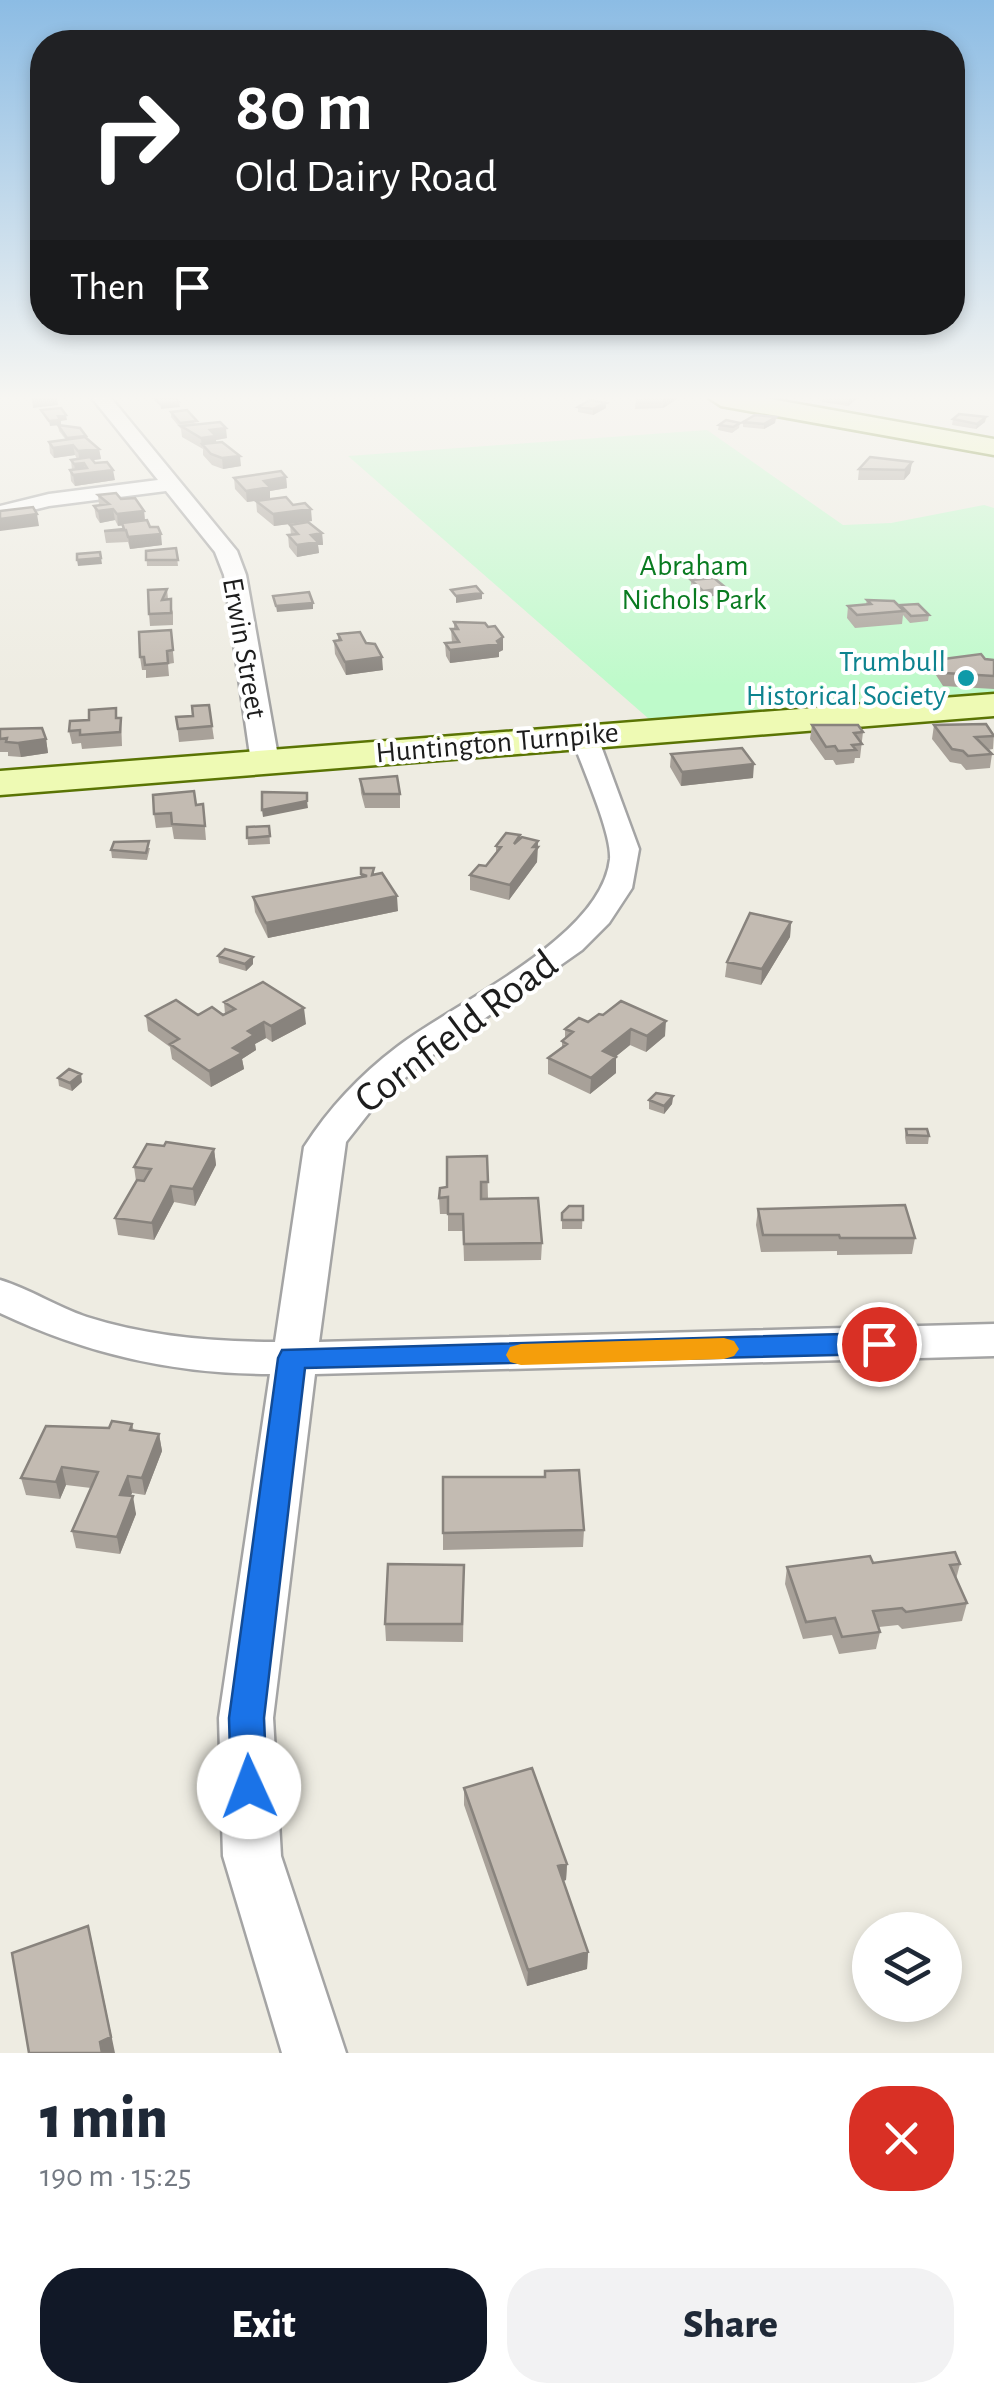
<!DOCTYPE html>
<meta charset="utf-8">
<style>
body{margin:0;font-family:"Alegreya Sans",sans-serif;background:#f2f2f3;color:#1f2937;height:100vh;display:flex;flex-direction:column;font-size:38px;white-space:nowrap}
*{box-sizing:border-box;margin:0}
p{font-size:32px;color:#747a83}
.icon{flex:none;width:55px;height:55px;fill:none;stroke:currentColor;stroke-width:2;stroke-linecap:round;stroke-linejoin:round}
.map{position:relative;height:2053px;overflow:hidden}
.details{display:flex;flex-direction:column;background:#fff;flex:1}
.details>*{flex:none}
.guide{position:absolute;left:30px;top:30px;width:935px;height:305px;border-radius:40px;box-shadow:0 5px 15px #0003;background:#202124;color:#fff;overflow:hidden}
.tools{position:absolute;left:852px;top:1912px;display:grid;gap:20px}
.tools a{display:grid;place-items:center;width:110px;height:110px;border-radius:50%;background:#fff;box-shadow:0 5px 15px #0003;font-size:50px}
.pin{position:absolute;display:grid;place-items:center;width:85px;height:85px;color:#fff;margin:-42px;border:5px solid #fff;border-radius:50%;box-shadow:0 2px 10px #0007}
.me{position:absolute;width:110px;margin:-55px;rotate:358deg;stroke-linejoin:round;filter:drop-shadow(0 0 8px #0008)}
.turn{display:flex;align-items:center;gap:35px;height:210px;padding:0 40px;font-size:45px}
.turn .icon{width:130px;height:130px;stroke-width:2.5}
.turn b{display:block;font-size:70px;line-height:85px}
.then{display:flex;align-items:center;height:95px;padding:0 40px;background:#0003;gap:20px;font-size:38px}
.round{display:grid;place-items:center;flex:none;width:105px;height:105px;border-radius:40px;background:#f2f2f3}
.headline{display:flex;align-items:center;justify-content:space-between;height:170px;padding:0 40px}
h1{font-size:60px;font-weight:800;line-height:75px}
.action{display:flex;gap:20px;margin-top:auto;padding:20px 40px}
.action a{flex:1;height:115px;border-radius:40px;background:#111827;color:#fff;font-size:40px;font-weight:800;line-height:115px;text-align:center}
.action a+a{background:#f2f2f3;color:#1f2937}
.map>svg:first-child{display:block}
.park{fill:#befaca}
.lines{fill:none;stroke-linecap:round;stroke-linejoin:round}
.street-casing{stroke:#a4a4a4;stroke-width:5}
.secondary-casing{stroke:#5a7404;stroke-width:5}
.street{fill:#fff;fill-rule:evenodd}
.secondary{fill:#eefab4;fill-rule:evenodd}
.wall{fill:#a8a199}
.shaded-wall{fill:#88837d}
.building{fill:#c3bbb2;stroke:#88837d;stroke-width:2.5}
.route{fill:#1a73e8;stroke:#114b97;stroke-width:2.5}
.slow{fill:#f59e0b}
.culture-dot{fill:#0f9aa8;stroke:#fff;stroke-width:4}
.labels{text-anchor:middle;stroke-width:8;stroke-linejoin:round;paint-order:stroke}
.far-park-label{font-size:30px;fill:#0a7b21;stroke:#fff}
.far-street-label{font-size:30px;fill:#1d1d1d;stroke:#fff}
.far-culture-label{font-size:30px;fill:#0d838f;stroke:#fff;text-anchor:end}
.near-street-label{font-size:42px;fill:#1d1d1d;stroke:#fff}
</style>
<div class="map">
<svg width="994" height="2053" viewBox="0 0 994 2053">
<rect width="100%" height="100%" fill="#eeece2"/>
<path class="park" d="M707,430L843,525L891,523L984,505L994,508V692L649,719L348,456Z"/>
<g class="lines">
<defs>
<path id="street" d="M92,398H111L237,551L246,575L279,762L275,768L265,770L251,762L224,575L215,552L166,491L49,506L0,518V506L49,494L158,480Z
M584,727L597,735L639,849L632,888L609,923L582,950L424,1061L376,1104L346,1142L319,1342L994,1324V1356L315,1374L273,1718L281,1856L346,2053H282L223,1856L219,1718L270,1374C173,1374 87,1354 0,1313V1280C30,1289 57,1307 87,1317C147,1336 212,1342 275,1342L304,1147C329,1108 360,1075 397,1047C455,1002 601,939 610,859C612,832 580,763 571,735Z"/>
<path id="secondary" d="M709,398H765L994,439V455L721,406Z
M994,694V716L0,795V771Z"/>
</defs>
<use href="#street" class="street-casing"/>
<use href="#secondary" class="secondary-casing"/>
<use href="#street" class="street"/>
<use href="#secondary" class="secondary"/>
</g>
<path class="wall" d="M676,398V400L663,408L635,409L636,399Z
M823,398H858L848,406L822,402Z
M578,407L606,408L593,415L578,412Z
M171,412L227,438L216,440V443L241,466L223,469L212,465L203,455V449L182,437L181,429L171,417Z
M776,417L775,423L764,429L743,427V422Z
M986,417L985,422L976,429L952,425L953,419Z
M740,423L739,428L732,433L718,430L719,425Z
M58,425L86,436V438L99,449L101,459L93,460L115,480L75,486L71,481L70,470H72L71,460L77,459L75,455L54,458L50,453L49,442L66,440L59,431Z
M912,462L910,473L904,480H858L859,469Z
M286,477L287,488L270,491V499L247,502L235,489L234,478Z
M98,495L121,499L144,511L145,521L162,545L130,549L128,542L106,543L104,531L123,529L122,525L118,526L115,520L100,523L96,517L94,506L99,505Z
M256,501L293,505L312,521L274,526L257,512Z
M290,525L322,533L323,545H318L319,553L297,557L289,547L288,535H291Z
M176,548L178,566H147L146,551Z
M691,580L726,588L725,595L702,597L691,586Z
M167,589L168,599L173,612V625L150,626L149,614Z
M867,600L900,608V605L929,615L928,621L910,623L903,615L902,624L855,628L847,618L848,606L866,604Z
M454,622L488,627L503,637V650L499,652V657L450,663L446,656L445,643H452L451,629H454Z
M171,630L174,663L168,664L169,676L146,678V670H142L140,657Z
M338,634L383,670L346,675L335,654L334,641L338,640Z
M985,659L994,660V689L943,686L934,672L936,660Z
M209,705L214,739L179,742L176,717L193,716Z
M121,718L122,746L82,749L81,743L72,744L69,731Z
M812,725L863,732L860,758H855L854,763L836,765L833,760H825L810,739Z
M934,725L994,734L993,749L988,750L992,754L990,768L966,770L961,764L950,762L932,739Z
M0,729L46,739L48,753L21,757L8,756V752H0Z
M671,754L753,778L681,786L670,767Z
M360,779L400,794V808H365L361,793Z
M203,804L206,840L174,839L172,827L156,828L154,814Z
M269,826L270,844L248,845L247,827Z
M520,835V839L538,841L537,862L509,900L470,890V875L486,866L496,852V846Z
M150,848L147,860L112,858L111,850Z
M361,868H374V874L398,911L268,938L255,912L253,897L361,877Z
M791,922L790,937L761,985L725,977L727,962Z
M218,956L253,957V964L246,971L219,963Z
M224,1002L306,1024L272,1042L266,1038L255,1044L256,1050L242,1059L244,1069L211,1087L172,1059L170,1047L148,1031L146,1016L223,1015L225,1014Z
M599,1014L665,1036L646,1052L630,1045L615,1057L616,1073L590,1094L548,1074V1058L562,1047V1041L565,1039V1029L588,1022Z
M58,1078L82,1082L72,1091L59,1086Z
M673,1096L672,1104L664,1114L649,1109V1100Z
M906,1129L929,1136L928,1144H906L905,1137Z
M164,1146L214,1149L216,1165L195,1206L174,1202L154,1240L118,1235L115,1218L136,1181L134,1167Z
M487,1156L488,1199L542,1243L541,1260L464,1261L463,1231H448V1214H440L439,1198L447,1187Z
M583,1206L582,1229H562V1213Z
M758,1209L915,1238L912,1254L837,1255V1251L761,1252L756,1225Z
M132,1424L134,1431L159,1434L162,1451L145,1495L132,1493L130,1496L136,1514L120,1554L76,1548L72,1531L91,1488L66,1485L60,1499L26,1495L21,1478L109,1428Z
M443,1477L584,1530L583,1547L443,1550Z
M873,1563L960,1564L956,1579L967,1603L962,1621L902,1629L898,1625L879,1627L880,1632L876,1649L839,1654L832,1635L803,1639L785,1584L787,1567Z
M464,1582L463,1642L386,1641L385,1624Z
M464,1788L567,1864L566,1880L563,1881L588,1952L587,1969L527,1986L464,1805Z"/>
<path class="shaded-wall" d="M32,398H57L58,405L33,408Z
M663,398H676V400L663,408Z
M849,398H858L848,406Z
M179,402L180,407L161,409L160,404Z
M606,403V408L593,415V409Z
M66,415L67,420L61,421V425L50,426L49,421L58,416Z
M776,417L775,423L764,429V424Z
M986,417L985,422L976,429L977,424Z
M226,428L227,438L216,440L217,447L202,444V449L201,438L210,430Z
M73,445L75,455L54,458L53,448Z
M99,449L101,459L80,462L78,451Z
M240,456L241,466L223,469L222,458Z
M912,462L910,473L904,480L905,470Z
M84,463L85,473L113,470L115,480L75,486L73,475H76L74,464Z
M286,477L287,488L270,491V499L247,502L246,491L264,481Z
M113,509L115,520L100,523L98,511Z
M311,509L312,521L274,526L273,514Z
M144,511L145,522L118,526L117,514Z
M37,514L39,526L0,531V519Z
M322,533L323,545H318L319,553L297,557V545L311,535Z
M161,534L162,545L130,549L128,537Z
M101,558L102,564L78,566L77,560Z
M726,588L725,595L702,597L703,591Z
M482,593V599L456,603V596Z
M313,603V609L277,612L276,606Z
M503,637V650L499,652V657L450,663V650L497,641Z
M382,657L383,670L346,675L345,662Z
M46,739L48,753L21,757L18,743Z
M754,764L753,778L681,786L682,772Z
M307,801L308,808L263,817L262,810Z
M538,841L537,862L509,900L510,885Z
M397,896L398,911L268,938L266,923Z
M791,922L790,937L761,985L762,969Z
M253,957V964L246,971L245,964Z
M304,1008L306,1024L272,1042L271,1026Z
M666,1021L665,1036L646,1052L647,1036Z
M264,1022L266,1038L255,1044L256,1050L242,1059L244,1069L211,1087L209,1071L248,1031Z
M631,1029L630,1045L603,1067V1051Z
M616,1057V1073L590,1094L591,1078Z
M81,1074L82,1082L72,1091L70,1083Z
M673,1096L672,1104L664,1114V1106Z
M214,1149L216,1165L195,1206L193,1189Z
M171,1186L174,1202L154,1240L152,1223Z
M159,1434L162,1451L145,1495L142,1478Z
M62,1467L66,1485L60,1499L56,1482Z
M128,1476L132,1493L124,1512L120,1495Z
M133,1496L136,1514L120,1554L117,1537Z
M567,1864L566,1880L557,1883L558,1866Z
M88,1926L92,1942L115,2053H102Z
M588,1952L587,1969L527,1986L528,1970Z"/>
<path class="building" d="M154,398H176L179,402L160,404Z
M590,400L606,403L593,409L578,407Z
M61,408L66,415L58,416L60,420L49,421L41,410Z
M187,410L197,421L180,423L171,412Z
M959,414L986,417L977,424L953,419Z
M755,415L776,417L764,424L743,422Z
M726,420L740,423L733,427L719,425Z
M220,422L226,428L210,430L216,436L201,438L181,426Z
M58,425L80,428L86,436L67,438Z
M85,437L99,449L78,451L73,445L53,448L49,442Z
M222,442L240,456L222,458L211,454L202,444Z
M90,457L95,463L107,462L113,470L73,475L70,470L87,468L84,463L74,464L71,460Z
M870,457L912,462L905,470L859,469Z
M281,471L286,477L264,481L270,487L246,491L234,478Z
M116,493L121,499L135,498L144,511L117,514L113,509L98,511L94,506L109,504L98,495Z
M286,497L293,505L305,503L311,509L273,514L256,501Z
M33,507L37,514L0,519V511Z
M147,520L150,527H158L161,534L128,537L126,530L104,531L124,529L122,523Z
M308,522L322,533L311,535L318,542L297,545L288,535L298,534L290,525Z
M176,548L178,560H146V551Z
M100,552L101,558L77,560V554Z
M714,578L726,588L703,591L691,580Z
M476,586L482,593L456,596L451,590Z
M167,589L162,600L171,599V613L149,614L148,590Z
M309,592L313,603L276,606L273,596Z
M867,600L894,601L904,611L857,615L848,606L871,604Z
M918,604L929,615L911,616L900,605Z
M454,622L485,623L488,627L495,626L503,637L497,641L499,644L450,650L445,643L459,642L451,629H458Z
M171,630L173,650L167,651L168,663L145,665L144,657H140L139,632Z
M360,632L366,643L375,644L382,657L345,662L334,641L341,640L338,634Z
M981,654L985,659L994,660V676L945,673L936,660Z
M209,705L212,726L178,729L176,717L193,716L192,706Z
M116,708V718H121L120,732L80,735V730L69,731L70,721L89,720V710Z
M986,724L994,736L975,737L992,754L968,756L963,751L952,749L934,725Z
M812,725H858L863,732L854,733L862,744L852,745L856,750L838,751L835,746L826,747Z
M42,728L46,739L18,743L6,742L7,738L0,739V729Z
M742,748L754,764L682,772L671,754Z
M397,776L400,794H364L360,779Z
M194,791L196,805L203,804L205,826L172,824L171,813L154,814L153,795Z
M262,792L307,793V801L262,810Z
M269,826L270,836L247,838V827Z
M506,833L520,835L514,844L522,837L538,841L533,847H538L510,885L470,875L479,865L486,866L501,847L496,846Z
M149,841L146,853L111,850L114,842Z
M361,868H374L372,875L382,873L397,896L266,923L253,897L367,876L361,874Z
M750,913L791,922L762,969L727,962Z
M225,949L253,957L245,964L218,956Z
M263,982L304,1008L271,1026L264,1022L248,1031L254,1035L233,1048L242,1053L209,1071L170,1044L179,1039L146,1016L176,1000L198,1015L212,1007L223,1015L235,1009L224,1002Z
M621,1001L666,1021L647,1036L631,1029L603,1051L616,1057L591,1078L548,1058L567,1044L562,1041L573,1032L565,1029L579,1018L588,1022L599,1014L603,1015Z
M69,1069L81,1074L70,1083L58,1078Z
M656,1093L673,1096L664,1106L649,1100Z
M906,1129H927L929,1136L907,1135Z
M166,1142L214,1149L193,1189L171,1186L152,1223L115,1218L137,1180L144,1181L151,1169L134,1167L147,1144L164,1146Z
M487,1156L488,1182H481V1199L538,1198L542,1243L464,1244L463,1214H448V1197L439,1198L440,1188L447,1187V1157Z
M905,1205L915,1238H840L839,1235H763L758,1209Z
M569,1206H583V1220H562V1213Z
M112,1421L132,1424L130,1430L159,1434L142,1478L128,1476L120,1495L133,1496L117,1537L72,1531L98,1472L62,1467L56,1482L21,1478L46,1426L109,1428Z
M579,1470L584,1530L443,1533V1477H545V1471Z
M955,1552L960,1564L950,1565L967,1603L906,1612L902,1608L873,1611L880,1632L842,1637L835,1618L806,1622L787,1567L870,1556L873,1563Z
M388,1564L464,1565L462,1624H385Z
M532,1768L567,1864L558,1866L588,1952L528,1970L464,1788Z
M88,1926L111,2037L100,2042L102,2053H29L12,1953Z"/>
<linearGradient id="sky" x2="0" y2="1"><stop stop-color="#8cbce4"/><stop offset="0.58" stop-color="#f7f6f2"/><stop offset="1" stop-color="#f7f6f2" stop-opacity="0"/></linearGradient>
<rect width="994" height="686" fill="url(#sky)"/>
<path class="route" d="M879,1333L889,1336L893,1344L889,1351L879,1354L305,1368L264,1718L267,1787L262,1799L249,1804L236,1799L231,1787L229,1718L278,1358L282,1350Z"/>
<path class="slow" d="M724,1338L734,1341L739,1349L734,1356L724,1359L521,1365L510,1362L506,1355L510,1347L521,1344Z"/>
<circle class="culture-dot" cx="966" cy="678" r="10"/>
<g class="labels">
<g class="far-park-label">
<text x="694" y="575">Abraham<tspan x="694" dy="34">Nichols Park</tspan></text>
</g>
<g class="far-street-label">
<text transform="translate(245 648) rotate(80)" y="10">Erwin Street</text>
<text transform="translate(497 742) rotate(-5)" y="10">Huntington Turnpike</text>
</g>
<g class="far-culture-label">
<text x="946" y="671">Trumbull<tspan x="946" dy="34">Historical Society</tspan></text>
</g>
<g class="near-street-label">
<text transform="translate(455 1030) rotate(-37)" y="15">Cornfield Road</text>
</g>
</g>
</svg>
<div class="tools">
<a><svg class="icon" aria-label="layers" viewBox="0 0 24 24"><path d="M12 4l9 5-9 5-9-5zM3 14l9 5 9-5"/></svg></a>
</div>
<div class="pin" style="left:879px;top:1344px;background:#d93025"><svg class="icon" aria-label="arrive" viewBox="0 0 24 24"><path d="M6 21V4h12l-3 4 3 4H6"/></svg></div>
<svg class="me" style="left:249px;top:1787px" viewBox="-20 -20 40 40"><circle r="19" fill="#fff"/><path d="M0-13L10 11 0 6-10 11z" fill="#1a73e8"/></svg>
<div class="guide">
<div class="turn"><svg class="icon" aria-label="right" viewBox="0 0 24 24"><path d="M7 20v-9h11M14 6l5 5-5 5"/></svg><div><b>80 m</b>Old Dairy Road</div></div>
<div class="then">Then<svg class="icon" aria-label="arrive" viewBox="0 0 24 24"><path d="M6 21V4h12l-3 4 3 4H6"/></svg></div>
</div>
</div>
<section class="details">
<div class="headline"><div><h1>1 min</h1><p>190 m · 15:25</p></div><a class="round" style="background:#d93025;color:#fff"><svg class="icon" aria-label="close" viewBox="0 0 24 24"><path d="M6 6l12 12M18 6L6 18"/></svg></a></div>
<div class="action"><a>Exit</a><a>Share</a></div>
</section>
